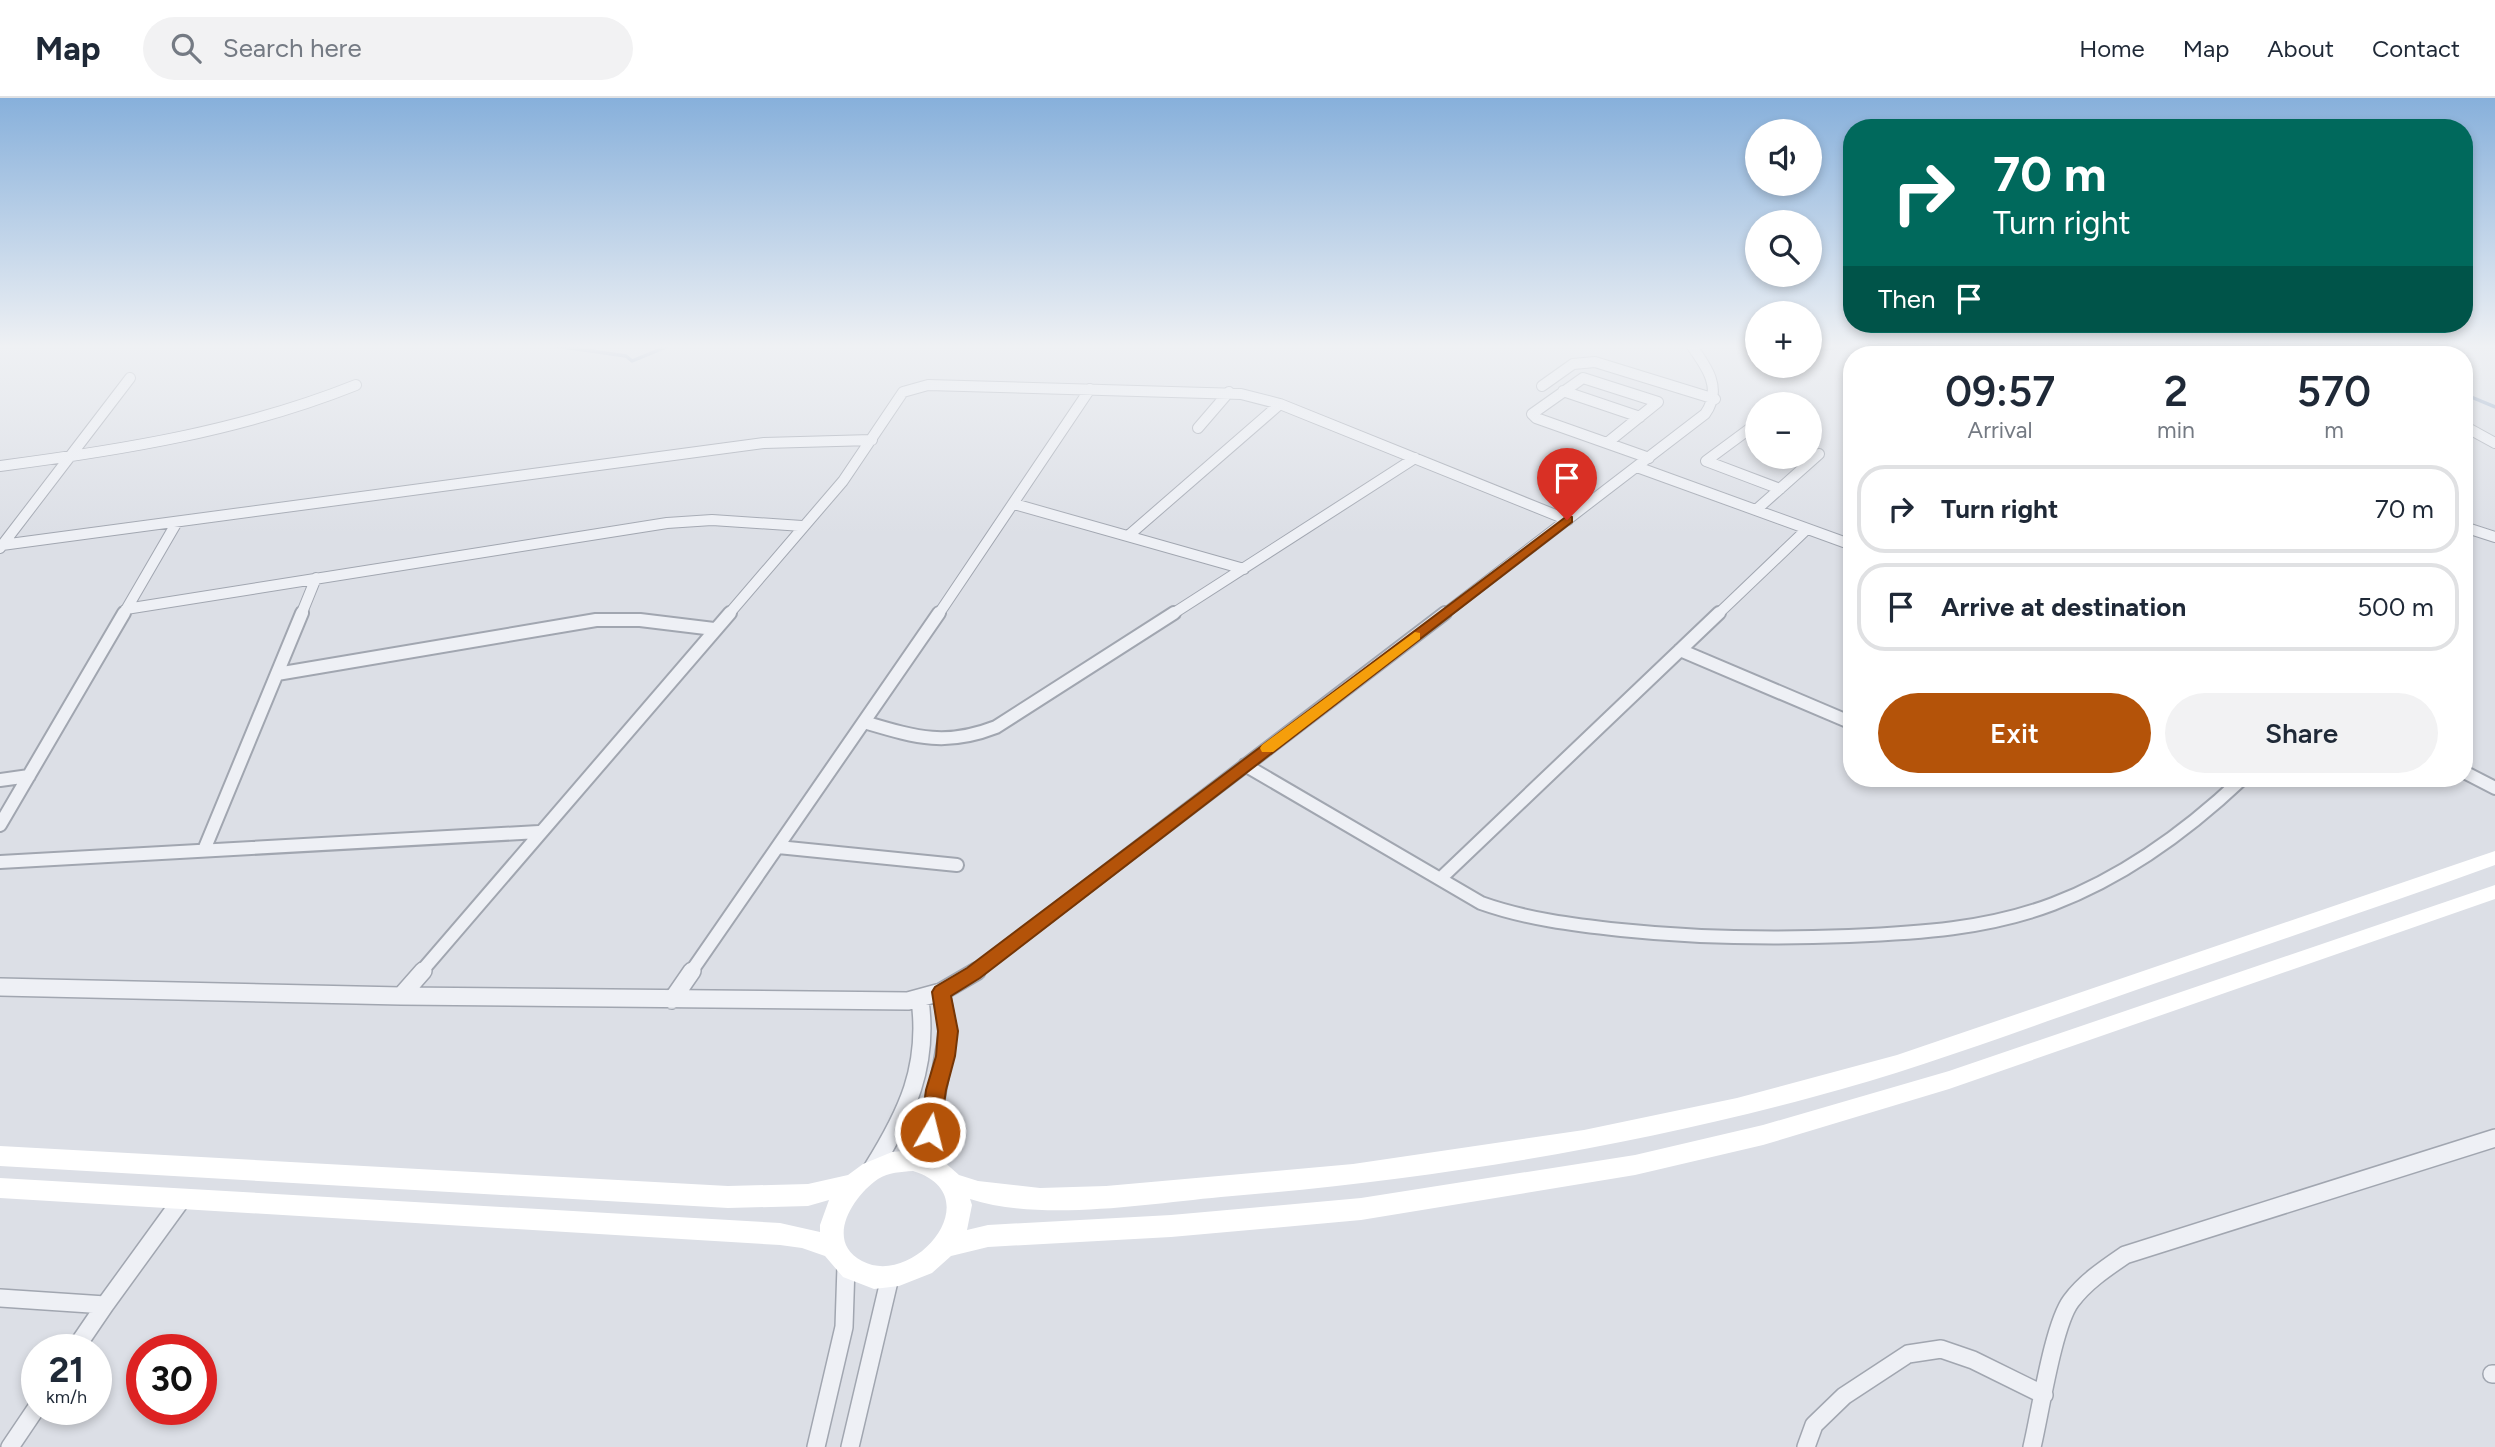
<!DOCTYPE html>
<meta charset="utf-8">
<style>
body{margin:0;font-family:Figtree,sans-serif;background:#f2f2f3;color:#1f2937;height:100vh;display:flex;flex-direction:column;font-size:26px;white-space:nowrap}
*{box-sizing:border-box;margin:0}
p{font-size:23px;color:#747a83}
.icon{flex:none;width:38px;height:38px;fill:none;stroke:currentColor;stroke-width:2;stroke-linecap:round;stroke-linejoin:round}
.map{position:relative;flex:1;overflow:hidden}
.drawer{position:absolute;left:1843px;top:248px;width:630px;height:441px;display:flex;flex-direction:column;background:#fff;border-radius:28px;box-shadow:0 4px 10px #0003}
.drawer>*{flex:none}
.top-card{position:absolute;left:1843px;top:21px;width:630px;height:214px;border-radius:28px;box-shadow:0 4px 10px #0003;background:#00695c;color:#fff;overflow:hidden}
.fabs{position:absolute;left:1745px;top:21px;display:grid;gap:14px}
.fabs a{display:grid;place-items:center;width:77px;height:77px;border-radius:50%;background:#fff;box-shadow:0 4px 10px #0003;font-size:35px}
.speed{position:absolute;left:21px;top:1236px;display:flex;gap:14px;font-size:35px;font-weight:700;text-align:center}
.speed>*{display:grid;place-content:center;width:91px;height:91px;border-radius:50%;background:#fff;box-shadow:0 4px 10px #0003;line-height:1}
.speed small{font-size:18px;font-weight:400}
.speed .limit{border:10px solid #d22;background:#fff;color:#111}
.pin{position:absolute;display:grid;place-items:center;width:60px;height:60px;color:#fff;margin:-72px -30px;border-radius:50% 50% 50% 0;rotate:-45deg;box-shadow:0 0 7px #0007}
.pin .icon{rotate:45deg}
.me{position:absolute;width:77px;margin:-38px;rotate:8deg;stroke-linejoin:round;filter:drop-shadow(0 0 5px #0008)}
.turn{display:flex;align-items:center;gap:24px;height:147px;padding:0 35px;font-size:32px}
.turn .icon{width:91px;height:91px;stroke-width:2.5}
.turn b{display:block;font-size:49px;line-height:60px}
.then{display:flex;align-items:center;height:66px;padding:0 35px;background:#0003;gap:14px;font-size:26px}
.eta{display:flex;justify-content:space-evenly;align-items:center;height:119px;text-align:center}
.eta b{font-size:42px;font-weight:600;line-height:49px}
.action{display:flex;gap:14px;margin-top:auto;padding:14px 35px}
.action a{flex:1;height:80px;border-radius:42px;background:#b45309;color:#fff;font-size:28px;font-weight:600;line-height:80px;text-align:center}
.action a+a{background:#f2f2f3;color:#1f2937}
ul{padding:0;list-style:none}
li{display:flex;align-items:center;gap:21px;height:88px;margin:0 14px 10px;padding:0 21px;border:4px solid #e0e1e3;border-radius:28px}
li div{flex:1}
li b{display:block;font-size:26px}
li em{font-style:normal}
header{display:flex;align-items:center;gap:42px;box-sizing:border-box;height:98px;padding:0 35px;background:#fff;border-bottom:2px solid #e0e1e3}
header strong{font-size:33px}
nav{display:flex;gap:38px;margin-inline-start:auto;font-size:24px}
.search{width:490px;height:63px;background:#f2f2f3;display:flex;align-items:center;gap:18px;box-sizing:border-box;padding:0 24px;border-radius:38px;color:#747a83;font-size:26px}
.map>svg:first-child{display:block}
.lines{fill:none;stroke-linecap:round;stroke-linejoin:round}
.stream{stroke:#96abc7;stroke-width:3.5}
.street-far2-casing{stroke:#a1a6b0;stroke-width:12}
.street-far1-casing{stroke:#a1a6b0;stroke-width:16}
.street-casing{stroke:#a1a6b0;stroke-width:20}
.street-far2{stroke:#eef0f5;stroke-width:10}
.street-far1{stroke:#eef0f5;stroke-width:12}
.street{stroke:#eef0f5;stroke-width:17}
.secondary{fill:#fff;fill-rule:evenodd}
.route{fill:#b45309;stroke:#753606;stroke-width:2}
.slow{fill:#f59e0b}
</style>
<header>
<strong>Map</strong>
<div class="search"><svg class="icon" aria-label="search" viewBox="0 0 24 24"><circle cx="10" cy="10" r="6"/><path d="M15 15l6 6"/></svg>Search here</div>
<nav><a>Home</a><a>Map</a><a>About</a><a>Contact</a></nav>
</header>
<div class="map">
<svg width="2495" height="1349" viewBox="0 0 2495 1349">
<rect width="100%" height="100%" fill="#dcdfe6"/>
<g class="lines">
<path class="stream" d="M549,247L626,258L632,263L671,247
M682,247H711
M1753,247H1757
M1810,250L1827,251L1843,247
M2399,257L2409,247
M2464,296L2495,309"/>
<defs>
<path id="street-far2" d="M2176,247L2221,257
M2267,247L2270,257
M1982,257L2000,247
M1542,288L1573,266L1595,264L1715,301
M1563,293L1640,319
M2464,328L2495,345
M1752,329L1706,363L1780,391
M1198,330L1229,294
M1607,345L1658,304L1583,280L1532,316L1536,320L1649,360
M0,368C122,352 241,333 356,287
M1637,369L1852,447
M1014,406L1244,471
M1756,412L1819,356
M2464,429L2495,439
M1128,438L1280,306
M2,447L764,345L872,342
M0,450L130,280
M126,511L667,425L712,422L802,428
M123,517L177,424
M301,517L316,480
M728,517L843,383L903,294L928,287L1241,296L1280,306L1568,422
M938,517L1090,291
M1171,517L1415,360
M1443,517L1705,316C1723,291 1707,269 1691,247
M1717,517L1807,431"/>
<path id="street-far1" d="M1680,552L1852,625
M277,576L596,522H640L714,531
M864,624C915,639 945,649 996,629L1174,515
M1245,667L1481,805C1526,821 1574,827 1621,832C1697,840 1773,841 1849,838C1919,835 1987,831 2053,806C2124,779 2187,733 2242,681
M2464,674L2495,690
M0,682L29,678
M0,727L124,515
M778,749L957,767
M204,752L302,515
M0,764L539,734
M1440,781L1719,515
M421,874L730,515
M691,874L939,515
M975,874L1445,515"/>
<path id="street" d="M0,889L401,898L908,903L941,894L977,873
M401,898L423,873
M672,902L692,873
M872,1071C907,1015 929,969 920,902
M938,1072L930,1034L948,933L941,894
M0,1200L105,1207L182,1101
M75,1251L105,1207
M2492,1276H2495
M10,1349L37,1309
M816,1349L844,1229L846,1168
M850,1349L890,1179
M1806,1349L1814,1327L1844,1298L1908,1256L1941,1251L1973,1262L2044,1297
M2032,1349C2040,1316 2053,1227 2071,1203C2085,1184 2106,1170 2125,1157L2495,1040"/>
</defs>
<use href="#street-far2" class="street-far2-casing"/>
<use href="#street-far1" class="street-far1-casing"/>
<use href="#street" class="street-casing"/>
<use href="#street-far2" class="street-far2"/>
<use href="#street-far1" class="street-far1"/>
<use href="#street" class="street"/>
<path class="secondary" d="M2495,753V767C2376,810 2256,850 2136,892C2029,929 1923,970 1813,999C1620,1051 1421,1083 1221,1099C1146,1106 1041,1124 970,1101L972,1107L967,1132L988,1127L1171,1117L1361,1100L1635,1057L1763,1027L1949,973L2495,787V801L1949,991L1763,1047L1635,1077L1361,1122L1171,1139L988,1149L951,1158L932,1175L899,1188L874,1191L843,1179L825,1158L802,1150L780,1147L0,1100V1080L780,1125L820,1134V1127L829,1102L808,1108L728,1110L0,1068V1048L728,1088L808,1086L848,1077L863,1066L892,1054L913,1052L942,1062L959,1077L978,1083L1040,1090L1106,1088L1353,1066L1584,1032L1737,1000L1897,957ZM913,1073C992,1097 914,1191 862,1163C824,1143 853,1098 878,1081C889,1074 901,1074 913,1073Z"/>
</g>
<linearGradient id="sky" x2="0" y2="1"><stop stop-color="#87b0db"/><stop offset="0.57" stop-color="#eff1f4"/><stop offset="1" stop-color="#eff1f4" stop-opacity="0"/></linearGradient>
<rect width="2495" height="436" fill="url(#sky)"/>
<path class="route" d="M1567,418L1572,419V424L980,880L951,898L958,933L955,958L946,992L940,1034L937,1040L930,1043L923,1040L920,1034L926,992L936,958L938,933L932,894L935,889L967,870Z"/>
<path class="slow" d="M1415,534L1420,535V541L1273,654H1262L1260,650L1262,647Z"/>
</svg>
<div class="fabs">
<a><svg class="icon" aria-label="sound" viewBox="0 0 24 24"><path d="M4 9h4l5-4v14l-5-4H4zM17 9q2 3 0 6"/></svg></a>
<a><svg class="icon" aria-label="search" viewBox="0 0 24 24"><circle cx="10" cy="10" r="6"/><path d="M15 15l6 6"/></svg></a>
<a>+</a>
<a>−</a>
</div>
<div class="speed"><div>21<small>km/h</small></div><div class="limit">30</div></div>
<div class="pin" style="left:1567px;top:422px;background:#d93025"><svg class="icon" aria-label="arrive" viewBox="0 0 24 24"><path d="M6 21V4h12l-3 4 3 4H6"/></svg></div>
<svg class="me" style="left:930px;top:1034px" viewBox="-20 -20 40 40"><circle r="17" fill="#b45309" stroke="#fff" stroke-width="3"/><path d="M0-11L8 9 0 5-8 9z" fill="#fff"/></svg>
<div class="top-card">
<div class="turn"><svg class="icon" aria-label="right" viewBox="0 0 24 24"><path d="M7 20v-9h11M14 6l5 5-5 5"/></svg><div><b>70 m</b>Turn right</div></div>
<div class="then">Then<svg class="icon" aria-label="arrive" viewBox="0 0 24 24"><path d="M6 21V4h12l-3 4 3 4H6"/></svg></div>
</div>
<section class="drawer">
<div class="eta">
<div><b>09:57</b><p>Arrival</p></div>
<div><b>2</b><p>min</p></div>
<div><b>570</b><p>m</p></div>
</div>
<ul>
<li><svg class="icon" aria-label="right" viewBox="0 0 24 24"><path d="M7 20v-9h11M14 6l5 5-5 5"/></svg><div><b>Turn right</b></div><em>70 m</em></li>
<li><svg class="icon" aria-label="arrive" viewBox="0 0 24 24"><path d="M6 21V4h12l-3 4 3 4H6"/></svg><div><b>Arrive at destination</b></div><em>500 m</em></li>
</ul>
<div class="action"><a>Exit</a><a>Share</a></div>
</section>
</div>
